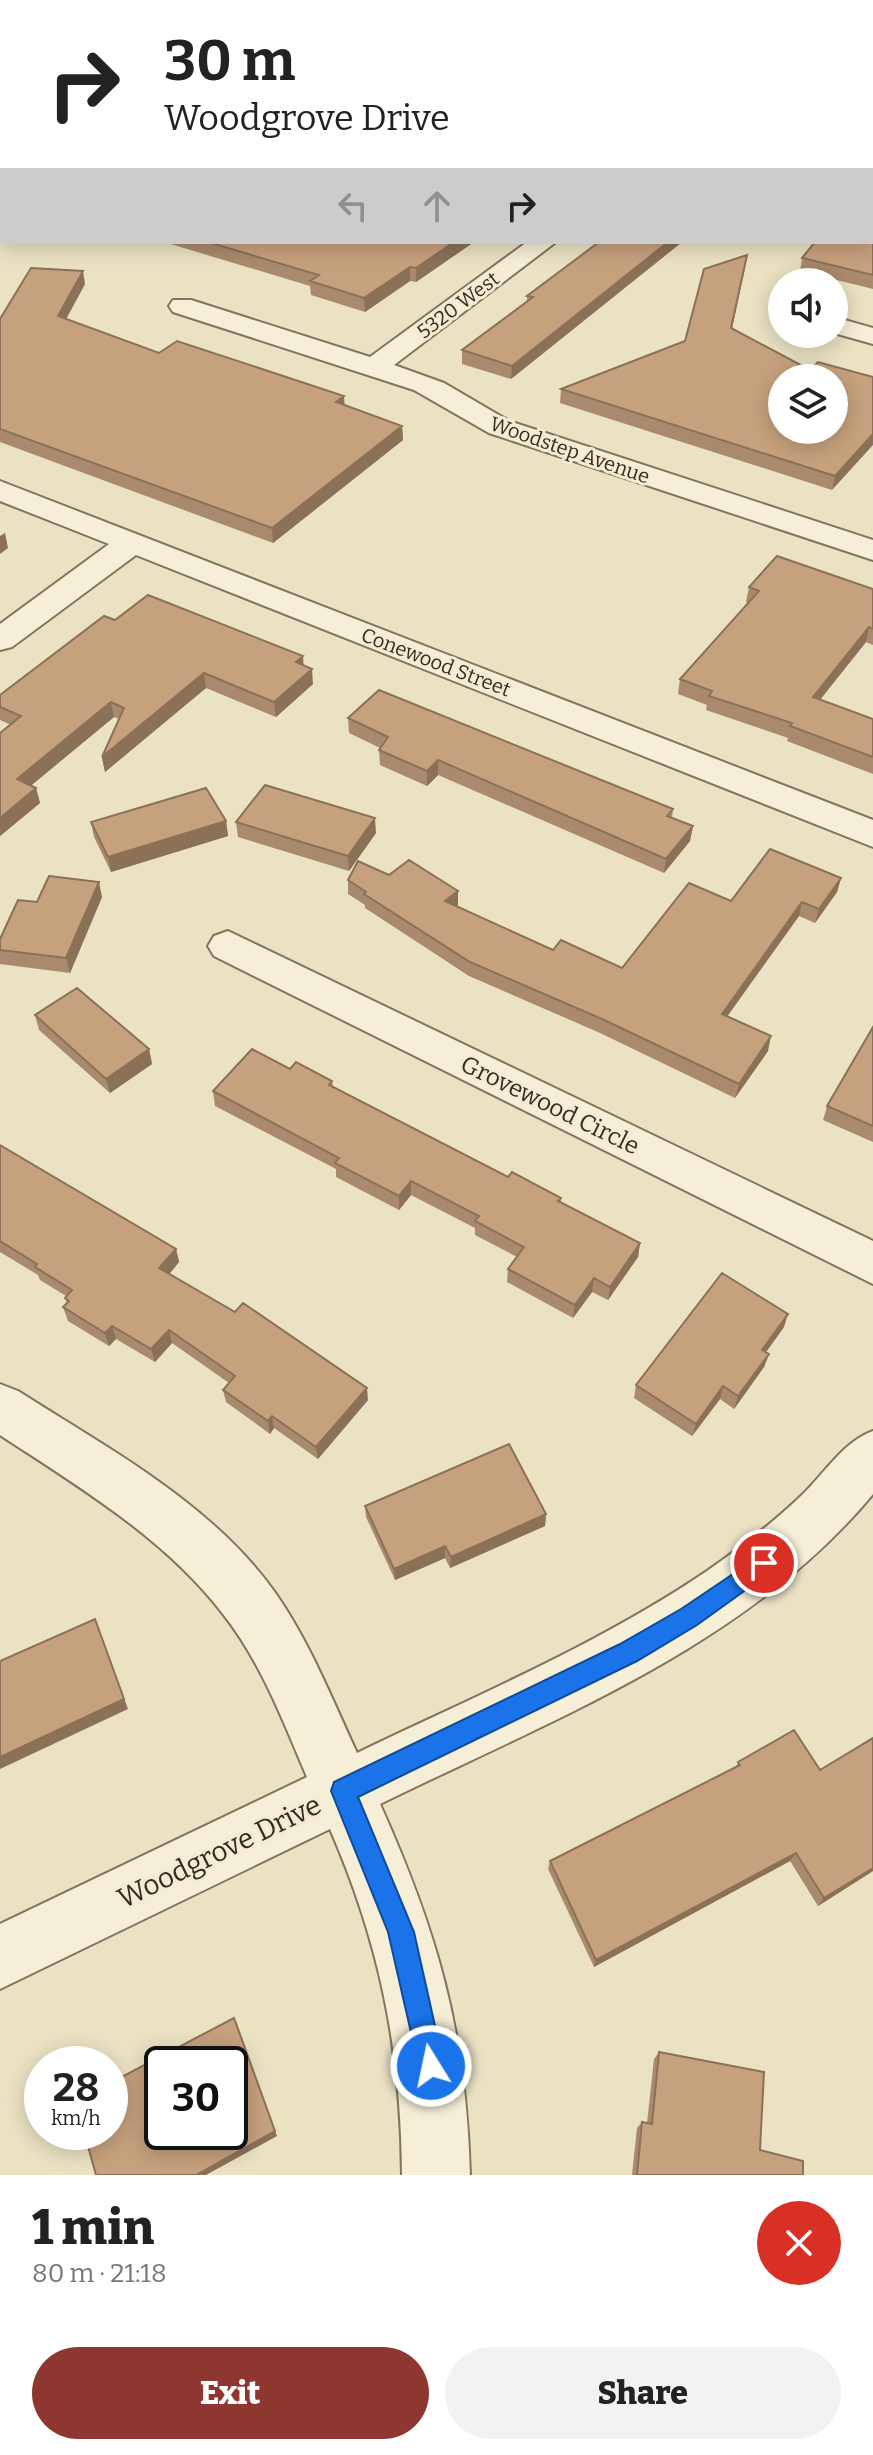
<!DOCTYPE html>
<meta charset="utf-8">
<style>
body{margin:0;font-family:Bitter,serif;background:#f2f2f2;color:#222;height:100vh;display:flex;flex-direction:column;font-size:30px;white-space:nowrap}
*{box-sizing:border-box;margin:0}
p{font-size:26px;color:#767676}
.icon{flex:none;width:44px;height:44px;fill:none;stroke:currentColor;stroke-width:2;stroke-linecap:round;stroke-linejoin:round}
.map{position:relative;height:2175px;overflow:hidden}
.panel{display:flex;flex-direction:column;background:#fff;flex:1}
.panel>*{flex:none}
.guide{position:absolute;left:0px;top:0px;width:874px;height:244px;box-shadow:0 4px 20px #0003;background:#fff;color:#222;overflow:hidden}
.tools{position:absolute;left:768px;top:268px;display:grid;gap:16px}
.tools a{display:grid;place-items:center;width:80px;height:80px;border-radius:50%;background:#fff;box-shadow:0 4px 20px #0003;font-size:40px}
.speed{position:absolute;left:24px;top:2046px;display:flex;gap:16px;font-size:40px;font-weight:700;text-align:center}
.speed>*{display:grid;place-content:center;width:104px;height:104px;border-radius:50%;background:#fff;box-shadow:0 4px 20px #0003;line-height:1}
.speed small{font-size:20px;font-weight:400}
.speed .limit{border:4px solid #111;border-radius:12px;background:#fff;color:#111}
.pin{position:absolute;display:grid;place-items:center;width:68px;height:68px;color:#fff;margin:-34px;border:4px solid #fff;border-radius:50%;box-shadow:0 2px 8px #0007}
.me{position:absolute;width:88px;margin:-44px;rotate:350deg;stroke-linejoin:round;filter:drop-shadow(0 0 6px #0008)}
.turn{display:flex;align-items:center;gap:28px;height:168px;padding:0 32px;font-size:36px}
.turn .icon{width:104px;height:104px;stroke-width:2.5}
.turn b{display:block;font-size:56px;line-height:68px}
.lanes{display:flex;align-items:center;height:76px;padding:0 32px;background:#0003;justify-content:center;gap:40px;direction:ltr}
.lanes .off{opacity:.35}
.round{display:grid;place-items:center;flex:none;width:84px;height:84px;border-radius:42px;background:#f2f2f2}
.summary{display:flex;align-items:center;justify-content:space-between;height:136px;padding:0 32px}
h1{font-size:48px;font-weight:800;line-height:60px}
.action{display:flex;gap:16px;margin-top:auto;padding:16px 32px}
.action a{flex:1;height:92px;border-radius:48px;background:#8e3730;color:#fff;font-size:32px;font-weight:800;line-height:92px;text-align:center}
.action a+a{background:#f2f2f2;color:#222}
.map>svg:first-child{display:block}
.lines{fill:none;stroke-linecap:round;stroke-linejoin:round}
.minor-casing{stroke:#84745c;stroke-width:4}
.minor{fill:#f6efd7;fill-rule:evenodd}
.wall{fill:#aa8a6c}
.shaded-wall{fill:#8b7158}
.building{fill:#c6a17d;stroke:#8b7158;stroke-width:2;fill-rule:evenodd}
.route{fill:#1a73e8;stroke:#114b97;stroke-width:2}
.labels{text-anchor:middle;stroke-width:6;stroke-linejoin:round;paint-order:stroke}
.far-street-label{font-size:20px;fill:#352b1f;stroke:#f3ecd3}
.street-label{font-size:24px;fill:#352b1f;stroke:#f3ecd3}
.near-street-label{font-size:28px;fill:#352b1f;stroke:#f3ecd3}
</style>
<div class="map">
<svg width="873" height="2175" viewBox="0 0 873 2175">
<rect width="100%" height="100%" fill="#ebe2c4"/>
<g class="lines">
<defs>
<path id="minor" d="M348,0H376L377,2H349Z
M2,108V122L0,123V109Z
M527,242H556L394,365L444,383L509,421L873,540V560L489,433L414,390L173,312L169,306L173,300H191L370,357Z
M834,317L873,328V344L834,333Z
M0,481L873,820V847L136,555L12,647L0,650V624L109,544L0,501Z
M228,931L873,1241V1284L214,956L208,946L214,936Z
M0,1384L18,1391C109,1449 213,1504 276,1594C310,1643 332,1699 357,1753C475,1696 598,1645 707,1571C740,1548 773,1523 802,1495C825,1473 843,1442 873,1431V1494C747,1646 553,1719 380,1804C438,1933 466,2032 470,2175H402C401,2049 380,1944 330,1829L0,1989V1924L307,1777C283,1721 261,1662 223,1614C165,1538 79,1487 0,1435Z"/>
</defs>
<use href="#minor" class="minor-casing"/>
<use href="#minor" class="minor"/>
</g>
<path class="wall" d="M811,0H848L845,2H815Z
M873,214V289L800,271L802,258Z
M164,242H474L416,282L410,281L365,312L311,295L310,286Z
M599,242H682L511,379L462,364V350L527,301V296Z
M747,255L732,328L810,370L873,377L832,490L560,403L561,389L685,341Z
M85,284L66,319L159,353L344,396V406L402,426L403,440L273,543L0,442V319Z
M749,587L873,589V645L866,642L820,700L873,719V774L787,741L788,738L706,710L707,705L678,694L680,679L748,603L746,602Z
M115,620L304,665L313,684L276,717L206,688L105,772L102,757L119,719L114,717L31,785L36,788L40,803L0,836V733L11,725L0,720V695Z
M348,718L673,809L672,818L693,826L690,841L664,873L438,775L427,786L380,765L379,750L380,748L349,733Z
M226,821L228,836L111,872L94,837L91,822Z
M236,822L376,833L349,871L238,837Z
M389,875L458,891L457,906L553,950L622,968L731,901L841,878L837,892L815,923L799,916L727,1016L768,1051L735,1098L600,1033L469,976L365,908V905L348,894V880Z
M102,897L70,973L0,964V939L37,902Z
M35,1015L149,1049L152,1064L110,1093L39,1030Z
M873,1027V1142L823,1120L827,1106Z
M290,1069L332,1081L333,1086L508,1177L561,1198V1202L640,1243L638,1257L608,1300L592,1292L573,1318L507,1282L508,1269L517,1257L475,1235V1228L411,1195L399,1210L336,1177V1169L215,1106L213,1091Z
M0,1145L176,1249L179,1262L169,1274L368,1400L318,1459L274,1428L270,1434L226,1402L223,1390L229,1383L172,1343L155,1362L116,1339L109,1346L68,1321L63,1307L67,1304L65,1298L66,1296L40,1280L38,1275L0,1252Z
M784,1327L766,1352L769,1354L764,1367L734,1409L720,1399L692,1436L634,1398L636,1385Z
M365,1506L546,1514L545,1526L450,1568L445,1558L395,1580L366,1517Z
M738,1762L873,1871L818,1906L790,1861L594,1967L548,1869L550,1861L736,1767Z
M659,2052L760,2150L803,2175H632L637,2128L642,2122L647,2123L654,2059Z"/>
<path class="shaded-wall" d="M836,0H848L845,2H835Z
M2,65V78L0,79V66Z
M454,242H474L416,282V268Z
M668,242H682L511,379L512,366Z
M747,255L745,268L729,342L731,328Z
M410,267V281L365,312L364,298Z
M83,271L85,284L60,330L58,316Z
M344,396L345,410L336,402Z
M402,426L403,440L273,543L272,528Z
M873,434V445L832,490L835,476Z
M5,533L8,548L0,554V536Z
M869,627L866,642L810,712L813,697Z
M303,656L304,671L296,662Z
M312,669L313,684L276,717L274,702Z
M204,673L206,688L105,772L102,757Z
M111,702L114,717L21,794L17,779Z
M438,760V775L427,786V771Z
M36,788L40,803L0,836V818Z
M375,818L376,833L349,871L348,856Z
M226,821L228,836L111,872L108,857Z
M693,826L690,841L664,873L666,859Z
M841,878L837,892L815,923L819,909Z
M99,882L102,897L70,973L66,958Z
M458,891V906L445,915V901Z
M802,902L799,916L719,1028L722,1014Z
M771,1036L768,1051L735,1098L739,1084Z
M149,1049L152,1064L110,1093L106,1079Z
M411,1181V1195L399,1210V1196Z
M640,1243L638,1257L608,1300L610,1287Z
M176,1249L179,1262L163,1282L159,1268Z
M594,1278L592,1292L573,1318L575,1305Z
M788,1314L784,1327L758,1363L762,1350Z
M112,1326L116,1339L109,1346L105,1333Z
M169,1330L172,1343L155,1362L151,1349Z
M769,1354L764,1367L734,1409L738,1396Z
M723,1386L720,1399L692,1436L696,1424Z
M367,1388L368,1400L318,1459L316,1447Z
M272,1416L274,1428L270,1434L268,1421Z
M546,1514L545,1526L450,1568L451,1557Z
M445,1546V1558L395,1580L394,1569Z
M95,1619L128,1709L0,1769V1757Z
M796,1853L790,1861L594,1967L596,1960Z
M873,1868V1871L818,1906L824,1898Z
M234,2018L237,2024L277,2136L206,2175H196Z"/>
<path class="building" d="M0,0H323L331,2H2V65L0,66Z
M517,0H612L622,2H513Z
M755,0H810L812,2H752Z
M872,82L873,83L872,166Z
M872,214H873V275L802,258L815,242H872Z
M208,242H454L416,268L410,267L364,298L310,281L319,275Z
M599,242H668L512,366L462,350L533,297L527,296Z
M747,255L731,328L810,370L818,362L873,377V434L835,476L561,389L685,341L704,269ZM782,378H834V430H782Z
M31,268L83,271L58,316L159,353L177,341L344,396L336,402L402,426L272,528L0,429V319Z
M777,556L873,589V629L869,627L813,697L873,719V757L790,726L792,723L709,696L712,691L680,679L759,591L749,587Z
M148,595L303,656L296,662L312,669L274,702L204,673L102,757L124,708L111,702L17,779L36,788L0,818V733L21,716L0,707V695L104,616L115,620Z
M379,690L673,809L667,816L693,826L666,859L438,760L427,771L379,750L388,737L348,718Z
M265,785L375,818L348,856L236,822Z
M206,788L226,821L108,857L91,822Z
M770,849L841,878L819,909L802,902L722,1014L771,1036L739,1084L602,1019L470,962L364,894L366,892L348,880L358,861L389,875L409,860L458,891L445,901L553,950L561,940L622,968L689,883L731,901Z
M49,876L99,882L66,958L0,950V939L18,900L37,902Z
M77,988L149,1049L106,1079L35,1015Z
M873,1027V1126L827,1106Z
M252,1049L290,1069L296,1062L332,1081L329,1085L508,1177L512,1172L561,1198L558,1201L640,1243L610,1287L594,1278L575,1305L508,1269L524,1247L475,1221L479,1216L411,1181L399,1196L335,1163L339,1158L213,1091Z
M0,1145L176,1249L159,1268L235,1312L243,1303L367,1388L316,1447L272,1416L268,1421L223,1390L235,1376L169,1330L151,1349L112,1326L105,1333L63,1307L69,1301L65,1298L72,1290L35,1267L37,1264L0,1241Z
M722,1273L788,1314L762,1350L769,1354L738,1396L723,1386L696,1424L636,1385Z
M509,1444L546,1514L451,1557L445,1546L394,1569L365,1506Z
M95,1619L124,1699L0,1757V1661Z
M794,1730L820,1770L873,1738V1868L824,1898L796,1853L596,1960L550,1861L740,1765L738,1762Z
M234,2018L275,2131L196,2175H96L84,2132H110V2083ZM162,2064H230V2132H162Z
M659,2052L764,2072L760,2150L803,2161V2175H637L642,2122L652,2124Z"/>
<path class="route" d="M764,1553L772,1556L775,1563L772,1571L697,1625L637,1661L358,1797L414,1932L444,2066L440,2076L431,2080L421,2076L388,1932L331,1791L334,1782L620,1644L681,1609Z"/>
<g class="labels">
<g class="far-street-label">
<text transform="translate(458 305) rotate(-37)" y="7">5320 West</text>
<text transform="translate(570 450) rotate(19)" y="7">Woodstep Avenue</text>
<text transform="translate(436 662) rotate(21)" y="7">Conewood Street</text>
</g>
<g class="street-label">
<text transform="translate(550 1105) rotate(26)" y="8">Grovewood Circle</text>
</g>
<g class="near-street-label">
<text transform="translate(219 1851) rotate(-26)" y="10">Woodgrove Drive</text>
</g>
</g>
</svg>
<div class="tools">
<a><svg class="icon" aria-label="sound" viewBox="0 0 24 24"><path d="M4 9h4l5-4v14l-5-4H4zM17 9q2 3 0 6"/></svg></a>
<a><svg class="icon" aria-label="layers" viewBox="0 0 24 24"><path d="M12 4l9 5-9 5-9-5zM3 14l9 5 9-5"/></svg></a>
</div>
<div class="speed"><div>28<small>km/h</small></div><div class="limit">30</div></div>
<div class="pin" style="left:764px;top:1563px;background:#d93025"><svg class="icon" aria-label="arrive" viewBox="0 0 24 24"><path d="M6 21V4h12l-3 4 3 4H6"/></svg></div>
<svg class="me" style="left:431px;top:2066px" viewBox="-20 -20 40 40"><circle r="17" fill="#1a73e8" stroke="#fff" stroke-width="3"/><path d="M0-11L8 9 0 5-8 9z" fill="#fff"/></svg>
<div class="guide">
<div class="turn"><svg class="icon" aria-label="right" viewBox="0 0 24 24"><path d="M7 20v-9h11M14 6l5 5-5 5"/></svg><div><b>30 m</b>Woodgrove Drive</div></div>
<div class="lanes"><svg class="icon off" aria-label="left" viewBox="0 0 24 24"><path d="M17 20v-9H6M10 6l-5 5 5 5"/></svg><svg class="icon off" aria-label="ahead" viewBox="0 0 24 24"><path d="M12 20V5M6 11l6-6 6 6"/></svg><svg class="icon" aria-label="right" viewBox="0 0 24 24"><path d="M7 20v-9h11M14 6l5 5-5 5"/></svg></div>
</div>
</div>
<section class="panel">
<div class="summary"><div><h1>1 min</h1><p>80 m · 21:18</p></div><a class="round" style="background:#d93025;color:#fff"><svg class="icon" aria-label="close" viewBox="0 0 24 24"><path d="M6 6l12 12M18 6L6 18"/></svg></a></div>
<div class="action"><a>Exit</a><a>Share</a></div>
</section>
